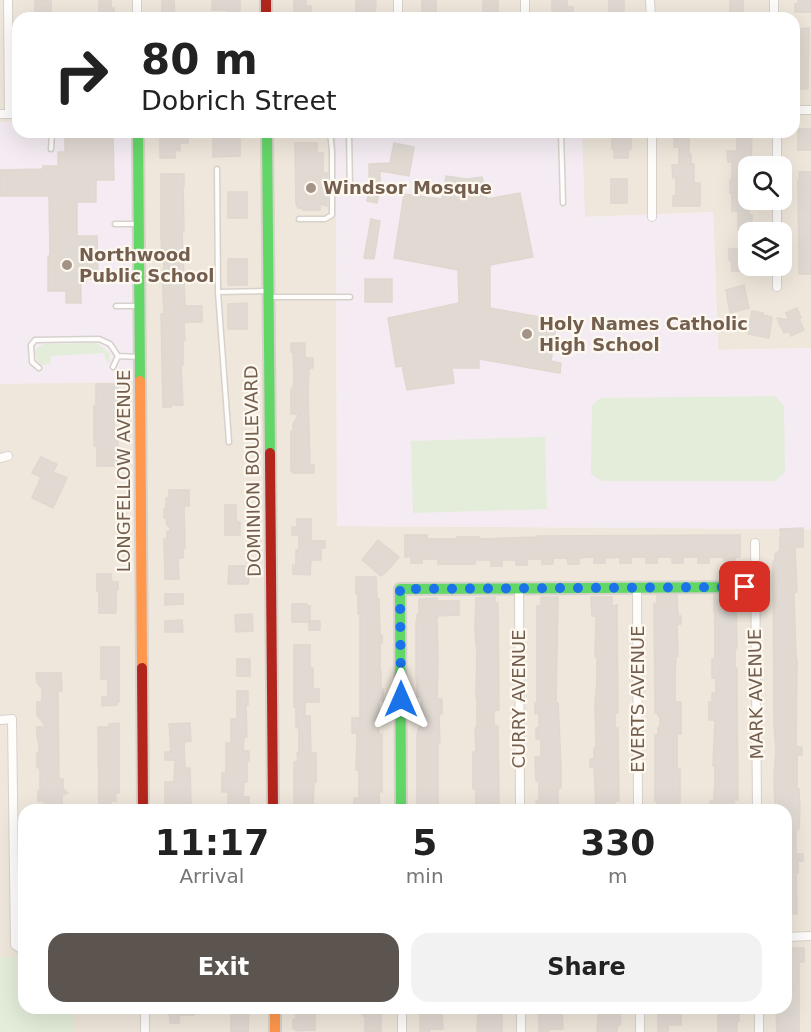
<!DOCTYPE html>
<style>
body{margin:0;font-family:"DejaVu Sans",sans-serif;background:#f2f2f2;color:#222;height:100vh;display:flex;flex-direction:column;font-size:22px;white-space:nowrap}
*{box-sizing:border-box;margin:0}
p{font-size:20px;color:#767676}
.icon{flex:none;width:33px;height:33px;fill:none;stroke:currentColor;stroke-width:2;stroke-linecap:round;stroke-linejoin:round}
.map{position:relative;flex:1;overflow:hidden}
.drawer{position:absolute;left:18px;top:804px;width:774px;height:210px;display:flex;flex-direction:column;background:#fff;border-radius:18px;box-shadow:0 6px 24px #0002}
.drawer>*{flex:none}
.top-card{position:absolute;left:12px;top:12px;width:788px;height:126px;border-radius:18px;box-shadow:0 6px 24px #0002;background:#fff;color:#222;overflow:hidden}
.controls{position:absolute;left:738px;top:156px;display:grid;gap:12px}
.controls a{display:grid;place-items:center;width:54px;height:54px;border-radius:12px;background:#fff;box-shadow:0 6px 24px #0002;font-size:30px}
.pin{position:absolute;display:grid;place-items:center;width:51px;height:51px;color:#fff;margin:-26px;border-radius:12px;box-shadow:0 3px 9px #0006}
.me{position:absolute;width:66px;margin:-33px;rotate:0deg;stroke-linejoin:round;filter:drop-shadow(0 0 4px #0008)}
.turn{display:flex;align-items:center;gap:21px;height:126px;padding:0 30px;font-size:27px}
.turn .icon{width:78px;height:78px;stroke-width:2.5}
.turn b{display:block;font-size:42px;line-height:51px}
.eta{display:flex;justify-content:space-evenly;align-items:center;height:102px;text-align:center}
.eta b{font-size:36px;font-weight:700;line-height:42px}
.cta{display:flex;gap:12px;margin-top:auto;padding:12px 30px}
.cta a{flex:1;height:69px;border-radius:18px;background:#5c554f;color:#fff;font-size:24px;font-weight:700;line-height:69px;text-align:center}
.cta a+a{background:#f2f2f2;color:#222}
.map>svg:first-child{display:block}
.residential{fill:#efe7db;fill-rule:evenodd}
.education{fill:#f4ecf2}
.green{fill:#e3edd9}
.building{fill:#e1dad3;stroke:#dfd8d0;stroke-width:1.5}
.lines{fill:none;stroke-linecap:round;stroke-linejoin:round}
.lane-casing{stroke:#d6d1cb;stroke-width:7}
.street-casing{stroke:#d6d1cb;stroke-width:10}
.fast-casing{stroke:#d7d1cb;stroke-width:14}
.slow-casing{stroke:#d7d1cb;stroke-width:14}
.jam-casing{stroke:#d7d1cb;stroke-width:14}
.lane{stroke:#fefdfc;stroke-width:4}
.street{stroke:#fefdfc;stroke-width:8}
.fast{stroke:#63d668;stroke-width:10}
.slow{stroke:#ff974d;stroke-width:10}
.jam{stroke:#b3261e;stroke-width:10}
.route{stroke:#1a73e8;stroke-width:10;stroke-dasharray:0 18}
.poi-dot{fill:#a29386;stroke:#fef9f0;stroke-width:2}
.labels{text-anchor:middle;stroke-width:4.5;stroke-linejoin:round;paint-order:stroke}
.poi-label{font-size:18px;font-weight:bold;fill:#745f4f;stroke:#fef9f0;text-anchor:start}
.street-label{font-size:18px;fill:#745f4f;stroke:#fef9f0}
</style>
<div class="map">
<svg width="811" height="1032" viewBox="0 0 811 1032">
<rect width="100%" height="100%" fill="#f7f4ed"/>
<path class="residential" d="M0,0H811V348L718,350L713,212L584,217L582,132H794V18H18V132H336L337,526L811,529V1032H74V1008H786V810H24V959L0,956ZM748,166H782V200H748ZM748,232H782V266H748Z"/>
<path class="education" d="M18,121V132H133V133L134,382L0,384V122Z
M336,132H582L585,217L713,212L718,350L811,348V529L337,526Z"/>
<path class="green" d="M97,343L109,353L110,362L108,363L106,360L104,353L51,356L50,364L42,365L38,362L35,354L36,349L43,344Z
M775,396L784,406L785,472L775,481H602L591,474L592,406L600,398Z
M545,437L547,509L413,513L411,441Z
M0,956L24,959V1008H74V1032H0Z"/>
<path class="building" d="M35,0H51V18H35Z
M99,0H111V8H114V18H99Z
M162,0H174L175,18H162Z
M216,0H240V18H228V10H212V1Z
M294,0H306V6H311V18H294Z
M356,0H376L375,18H356Z
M422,0H436V18H422Z
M483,0H498V18H483Z
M552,0H567V7H573V18H552Z
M609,0H624V18H609Z
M730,0H743V18H730Z
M798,0H811V12H795V4H798Z
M809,28L808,89H796V60H798L797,29Z
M798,129H811V150H798Z
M160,132H188V143H180V151L175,150V158H160Z
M612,132H631V149H628V158H614V149H612Z
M674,132H689V155L691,154V164H694V183H700V206H673V196H676V177L673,178L672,165H679V147H674Z
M737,132H752L751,166H748V180L749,215H752V232H748V259H745V271H732L731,260H729V249H740V230H738V211H732V193H730V180H732V162H728L727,151H737Z
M113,134L114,180H96V202H77V236H97L98,279H86V283H81V303H66V291H48V256H50L49,196H0V170L43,169V166H58V152H65V135Z
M213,135H240V156L213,157Z
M295,143H317V153H323V173H327V206L320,204V210H303L302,208H298L296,203Z
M394,143L414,147L409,176L380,171V189L377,203L367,201L371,177H369V164L390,163Z
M799,172H811V274H799L798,181H799Z
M161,174H184V186H183L184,231H182L185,306H202V322H185L184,324L185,340H183V365H181L183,405H171V407H163L161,314H164L162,272L164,269V253H162L161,237Z
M446,176L467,179L482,177L487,199L520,193L533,257L490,265V308L557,320L551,361L561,363L560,373L479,359V368H452L454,383L407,390L402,366L396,367L388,318L459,303L458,270L394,258L404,194L442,199Z
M611,179H627V203H611Z
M228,192H247V218H228Z
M371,219L380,221L374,259L364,258Z
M228,259H247V285H228Z
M365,279H392V302H365Z
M744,285L749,308L730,313L726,290Z
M247,303V329H228V304Z
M797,308L801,318L799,319L804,330L791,336L789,331L784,333L777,318L789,320L786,313Z
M752,311L763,313V315L772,317L769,338L748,334Z
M291,343H305V358H313V368H309L308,394L310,465H314V473H293V471H291V431H293V424L299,414H291V389L293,388L294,381L293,352H291Z
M96,384H118V416H114V435H118V466H97V446H94V406H96Z
M41,457L57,464L53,472L67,478L53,508L32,498L41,477L32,473Z
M169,490H189V506H184L185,548H183V558H178L179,579H165L164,539H167V532L171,529L167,525L166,518H164V509H166V498H169Z
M225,505H236V521L240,522V535H225Z
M297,519H311V541H325V548H321V560H311L310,575L293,574V565L296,566V550H299V535H292V527H297Z
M803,528V547H795L797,592H794L796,659H797L796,747H802V755H797V789H799L800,808L799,829H796V854H803V861H798V873H796L797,914H786V808H775L774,775L776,750L774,726L773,561H775V554L780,550V537H781L780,529Z
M405,535H427V539H457V537H479V539L510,538L536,537V536L740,535V557H735V563H724V557H709V563H698V557H683V563H672V557H657V563H646V557H631V563H620V557L605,558V563H594V557L579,558V564H568L567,558H553V564H542V559H527V565H516V560H502V566H491V560H475V564H438V559H422V563H411V556L405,557Z
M378,540L399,557L387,571L381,576L362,560Z
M229,566H251L248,584H228Z
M97,574H111L112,582H118V590H116V613H99V591H97Z
M356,577H376L377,599H379L380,635H382V643H380V671H381V689H383L384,701H379V734H382V792H379L380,810H354V798H359V770H356L357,733H352V718H360V614H358V594H356Z
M165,594H183V604L165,605Z
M657,595H677L678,616H681V624H677L678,656H676L675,678V702H681V734H677V769H680V809H660V804H657V801H655V735H658V728L660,726V715L658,716V713H655L654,604H657Z
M714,595H731V596H733V603H736L737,648H735V668H737V681L738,800H734L735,809L710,808V801H714V790H715V766H713L715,720H709V702H712V693H716V678H712V659H715V612H714Z
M495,597V603H498L499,710H494V726H498L499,803H494V810H476V789H473V752H476L475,728H477V697H476L477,645H476L475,628L476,598Z
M541,597H558L556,703H558L561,765V788H558V810H537L536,801H539V781H536L535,757H541V739H536V728H539V713L535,714V703H537V606H541Z
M591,597H612V606L617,605L618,713H615V728H618L619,801H615V810H596L594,767H590V759H594V748H596L595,703L597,681V657H595L596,616H592Z
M437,598V601H459V615L437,616L438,663L437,699H442V714H439L440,743H438V810H417V734H418V729H419L420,724H423L421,697H417V680H416V622H417V614H419V599Z
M292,604H307V606H310V621H320V630H309V622H292Z
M252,614L253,631L236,632L235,615Z
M182,620L183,632H165V621Z
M294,645H310V668H313V689H319V702H305V716H310L311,753H316V782H314L313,810H294V762H298L297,753H299V727L296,728V707H294Z
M101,647H119V702H117V705L102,706V697H108V679H101Z
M237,659H250V676H237Z
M36,673H61L62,691H58L59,779H63V789L68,793L62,795V810H44V801H38V791H40V769L37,767V753H39V744L37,738V727H46L37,715V702H42V686H39V683H37Z
M237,691H248V705H246L247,737H244L243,751H249V761H247V782H244L243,797H249V806L241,807V810H228V792H222V773H226V743H231V719H237Z
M119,723V793H115L116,801H111V810H99L98,727H109V724Z
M190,723L191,741L184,742L185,768H190L191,804H187V810H165V782H174L175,760H165V752H171L169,724Z
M786,948H804V962H799V1032H777L776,1010H778V1008H786Z
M169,1008H194V1015H179V1023H170Z
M296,1008H315V1030L296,1031V1029H293V1019H296Z
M363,1008H381V1032H365V1016H363Z
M420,1008H442L443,1029H430V1031H420Z
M478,1008H502V1031H477Z
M539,1008H562L563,1029H549V1032H539Z
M599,1008H619L621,1022H620V1025H617V1031H597Z
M658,1008H681V1025H668V1031H658Z
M718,1008H737V1011H739V1021H737V1031H718Z
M234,1009H249L248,1032H231V1011H234Z"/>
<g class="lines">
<defs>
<path id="lane" d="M349,132L350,193
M561,132L563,203
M51,149L52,132
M217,169L218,292L267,291
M299,219H325L332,215V151L330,132
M115,224H138
M218,292L229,442
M270,297H350
M116,306H139
M113,367L118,356
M39,368L32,362L31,345L35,340L99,339L110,344L118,356L139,357"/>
<path id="street" d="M8,0L9,114
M137,0V18
M398,0V18
M525,0V18
M650,0L651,18
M774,0V18
M794,110H811
M0,114H18
M652,132V217
M777,166V132
M777,232V200
M777,287V266
M0,458L8,456
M755,543L757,810
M637,587L638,810
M519,588L520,810
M0,720L12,719L15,945L24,951
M786,937L811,936
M145,1008V1032
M402,1008V1032
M521,1008V1032
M640,1008V1032
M759,1008V1032"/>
<path id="fast" d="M138,132L140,381
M267,132L270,453
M401,810L400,589L755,587"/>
<path id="slow" d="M140,381L142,668
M275,1008V1032"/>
<path id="jam" d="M266,0V18
M270,453L273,810
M142,668L143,810"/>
</defs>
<use href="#lane" class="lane-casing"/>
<use href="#street" class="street-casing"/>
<use href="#fast" class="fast-casing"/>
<use href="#slow" class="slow-casing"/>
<use href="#jam" class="jam-casing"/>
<use href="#lane" class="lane"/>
<use href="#street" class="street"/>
<use href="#fast" class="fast"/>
<use href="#slow" class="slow"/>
<use href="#jam" class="jam"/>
</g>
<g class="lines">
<path class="route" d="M401,699L400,589L745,587"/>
</g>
<g class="poi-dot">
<circle cx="311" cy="188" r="6"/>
<circle cx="67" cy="265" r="6"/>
<circle cx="527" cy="334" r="6"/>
</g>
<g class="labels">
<g class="poi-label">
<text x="323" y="194">Windsor Mosque</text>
<text x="79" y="261">Northwood<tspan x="79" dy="21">Public School</tspan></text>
<text x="539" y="330">Holy Names Catholic<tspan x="539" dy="21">High School</tspan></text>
</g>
<g class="street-label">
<text transform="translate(124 471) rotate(-90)" y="6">LONGFELLOW AVENUE</text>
<text transform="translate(253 471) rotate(-91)" y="6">DOMINION BOULEVARD</text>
<text transform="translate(756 694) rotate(-91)" y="6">MARK AVENUE</text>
<text transform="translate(519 699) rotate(-90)" y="6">CURRY AVENUE</text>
<text transform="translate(638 699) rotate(-90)" y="6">EVERTS AVENUE</text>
</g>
</g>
</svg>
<div class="controls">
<a><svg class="icon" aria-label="search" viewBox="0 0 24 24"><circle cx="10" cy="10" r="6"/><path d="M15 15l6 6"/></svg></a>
<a><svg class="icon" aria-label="layers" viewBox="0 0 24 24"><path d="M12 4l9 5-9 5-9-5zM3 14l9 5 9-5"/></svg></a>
</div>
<div class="pin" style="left:745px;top:587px;background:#d93025"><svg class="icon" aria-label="arrive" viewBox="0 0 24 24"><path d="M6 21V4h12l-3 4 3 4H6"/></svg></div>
<svg class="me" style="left:401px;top:699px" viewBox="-20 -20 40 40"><path d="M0-17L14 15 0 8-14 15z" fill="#1a73e8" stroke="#fff" stroke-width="4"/></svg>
<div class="top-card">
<div class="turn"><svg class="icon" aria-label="right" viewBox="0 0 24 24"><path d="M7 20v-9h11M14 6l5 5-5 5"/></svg><div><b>80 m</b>Dobrich Street</div></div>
</div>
<section class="drawer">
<div class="eta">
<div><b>11:17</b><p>Arrival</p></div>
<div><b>5</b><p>min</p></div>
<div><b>330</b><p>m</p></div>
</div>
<div class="cta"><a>Exit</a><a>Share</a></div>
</section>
</div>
